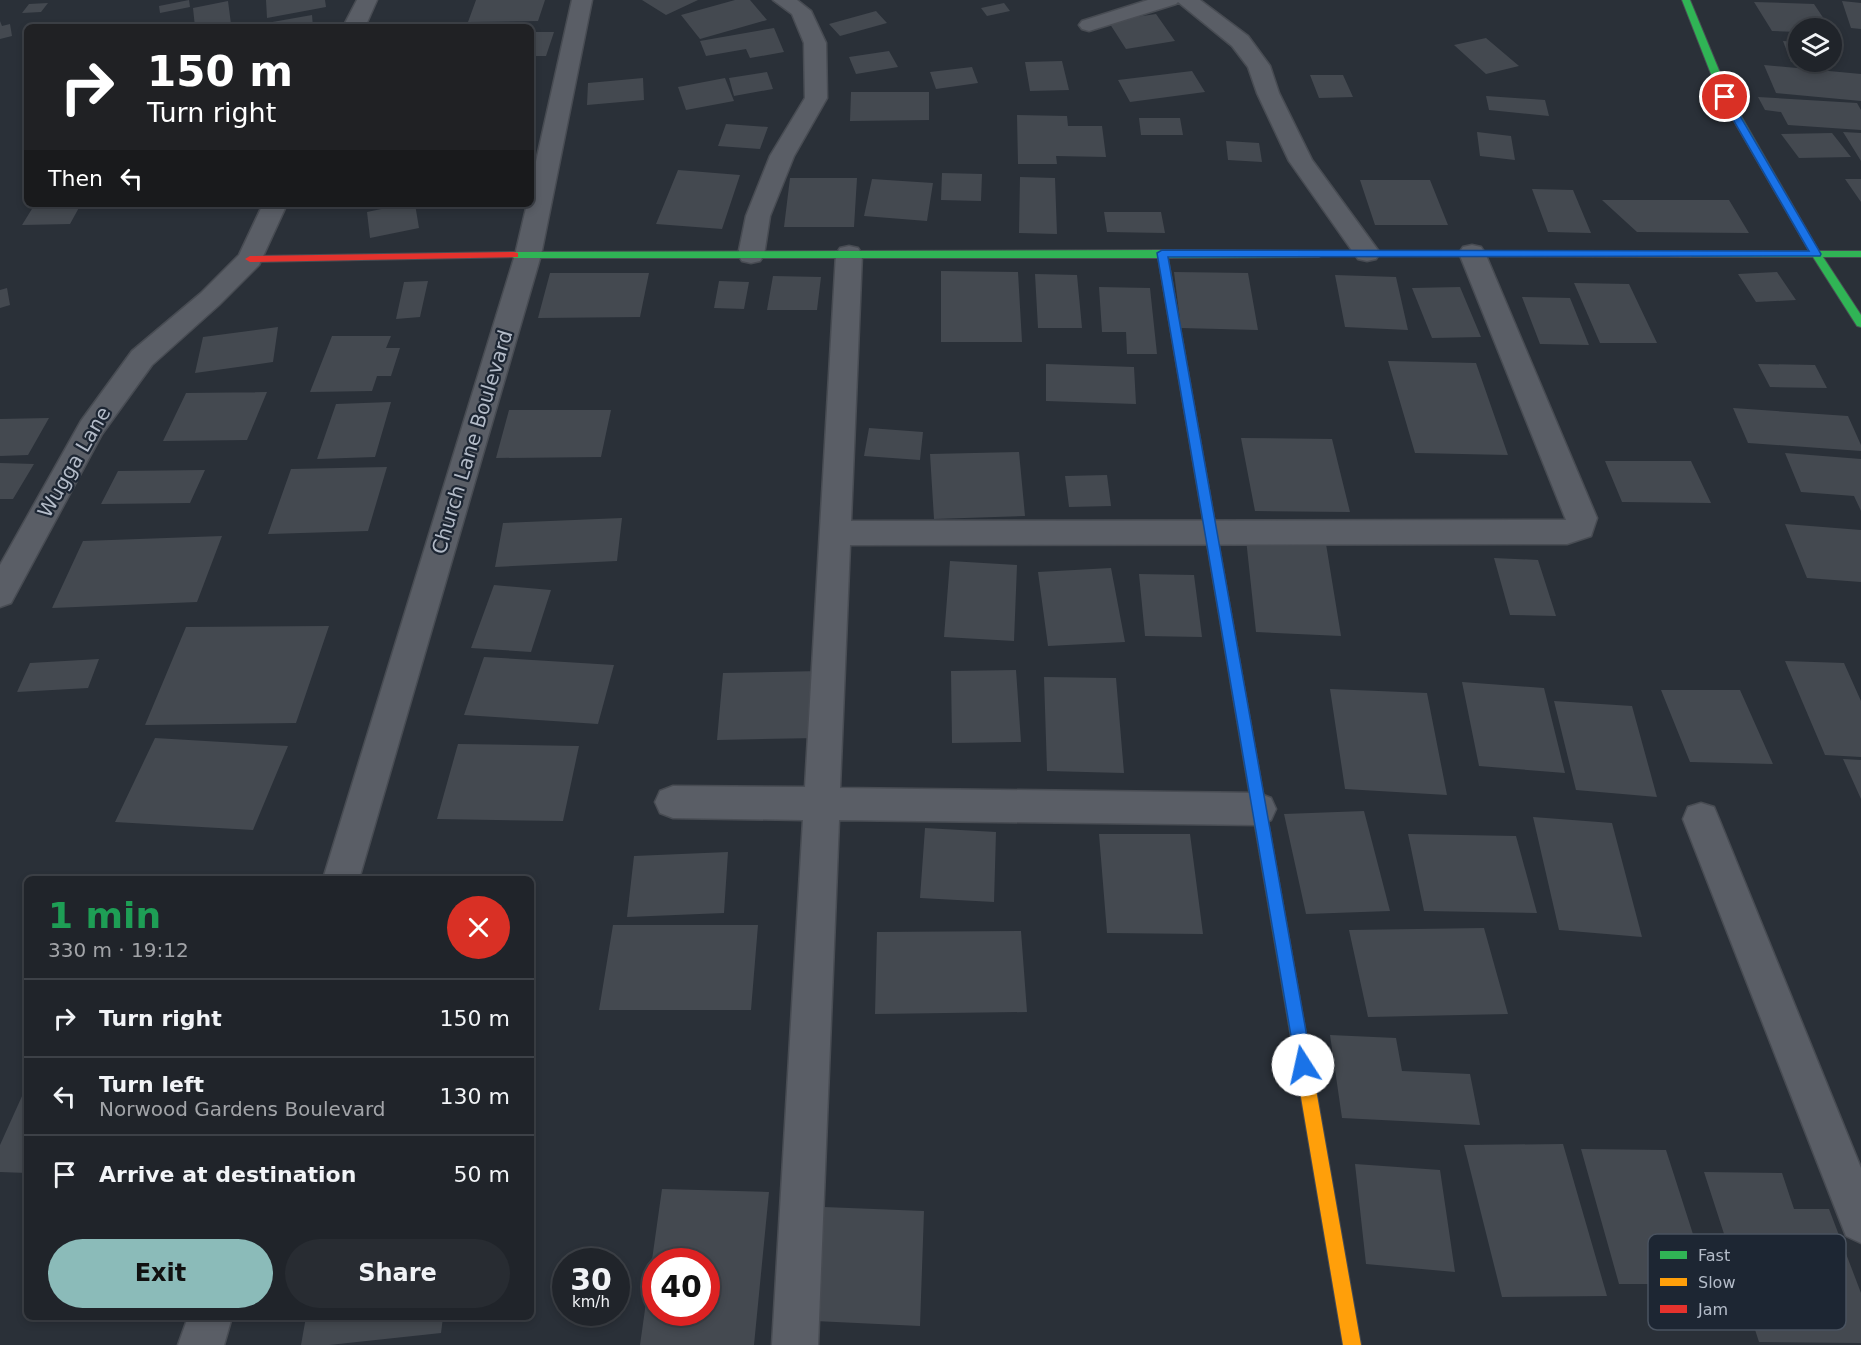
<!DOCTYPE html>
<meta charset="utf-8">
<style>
body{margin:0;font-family:"DejaVu Sans",sans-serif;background:#282c32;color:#f1f3f6;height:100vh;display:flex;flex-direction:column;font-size:22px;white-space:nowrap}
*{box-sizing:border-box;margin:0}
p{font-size:20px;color:#a2a4a8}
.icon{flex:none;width:33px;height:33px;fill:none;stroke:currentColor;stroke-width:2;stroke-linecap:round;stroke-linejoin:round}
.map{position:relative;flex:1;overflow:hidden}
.details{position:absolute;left:24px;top:876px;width:510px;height:444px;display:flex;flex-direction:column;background:#20242a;border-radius:9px;box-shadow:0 3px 9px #0003,0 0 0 2px #3d4147}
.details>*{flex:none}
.hud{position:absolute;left:24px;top:24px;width:510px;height:183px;border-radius:9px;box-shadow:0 3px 9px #0003,0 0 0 2px #3d4147;background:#202124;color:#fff;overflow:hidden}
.controls{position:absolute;left:1788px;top:18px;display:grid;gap:12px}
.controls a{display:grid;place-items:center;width:54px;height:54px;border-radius:50%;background:#20242a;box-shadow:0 3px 9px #0003,0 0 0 2px #3d4147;font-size:30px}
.speed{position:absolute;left:552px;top:1248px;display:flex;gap:12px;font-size:30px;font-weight:700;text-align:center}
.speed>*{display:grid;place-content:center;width:78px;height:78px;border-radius:50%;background:#20242a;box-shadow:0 3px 9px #0003,0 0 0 2px #3d4147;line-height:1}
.speed small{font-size:15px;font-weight:400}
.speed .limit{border:9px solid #d22;background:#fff;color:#111}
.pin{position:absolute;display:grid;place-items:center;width:51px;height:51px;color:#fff;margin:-26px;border:3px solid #fff;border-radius:50%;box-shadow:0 2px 6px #0007}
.me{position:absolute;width:66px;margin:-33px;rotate:350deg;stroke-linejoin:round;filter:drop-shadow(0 0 4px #0008)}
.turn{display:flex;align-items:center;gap:21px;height:126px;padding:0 24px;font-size:27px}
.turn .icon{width:78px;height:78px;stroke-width:2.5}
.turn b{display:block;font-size:42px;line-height:51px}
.then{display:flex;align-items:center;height:57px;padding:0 24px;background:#0003;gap:12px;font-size:22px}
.round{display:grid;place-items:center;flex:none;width:63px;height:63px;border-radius:32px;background:#282c32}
.overview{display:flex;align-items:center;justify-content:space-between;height:102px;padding:0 24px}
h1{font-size:36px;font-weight:600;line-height:45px;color:#1e9e55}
.primary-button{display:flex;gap:12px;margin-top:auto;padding:12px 24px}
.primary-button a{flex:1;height:69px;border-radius:36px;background:#8bbbb9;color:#111;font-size:24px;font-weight:600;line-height:69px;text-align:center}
.primary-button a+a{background:#282c32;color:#f1f3f6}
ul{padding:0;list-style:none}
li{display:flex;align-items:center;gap:18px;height:78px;padding:0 24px;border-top:2px solid #3d4147}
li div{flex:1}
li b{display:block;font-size:22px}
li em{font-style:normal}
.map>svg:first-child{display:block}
.building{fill:#444950;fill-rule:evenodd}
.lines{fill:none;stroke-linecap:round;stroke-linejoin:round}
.street-casing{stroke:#484c53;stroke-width:3}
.fast-casing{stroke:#484c53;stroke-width:2}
.slow-casing{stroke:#484c53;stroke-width:2}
.jam-casing{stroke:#484c53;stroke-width:2}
.street{fill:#5a5e66;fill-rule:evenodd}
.fast{fill:#30b455;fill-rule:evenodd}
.slow{fill:#ff9f0a;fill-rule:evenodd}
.jam{fill:#e5322d;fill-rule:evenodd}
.route{fill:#1a73e8;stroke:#114b97;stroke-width:1.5}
.labels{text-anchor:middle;stroke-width:4.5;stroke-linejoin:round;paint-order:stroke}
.street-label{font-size:20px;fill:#b4bcc9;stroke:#1d2633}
.key{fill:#1d2633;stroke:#4a5360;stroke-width:1.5}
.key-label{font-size:16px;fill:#b4bcc9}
</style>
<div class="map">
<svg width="1861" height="1345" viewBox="0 0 1861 1345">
<rect width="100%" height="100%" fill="#2a3038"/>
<path class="building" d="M189,0L190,7L160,13L159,6Z
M266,0H325L326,7L267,18Z
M476,0H545L538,21L468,22Z
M642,0H698L666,15Z
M735,0H750L767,20L700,39L681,15Z
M228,1L231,24L214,27H195L193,8Z
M1842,1L1861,3V29L1851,28Z
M1754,2L1814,4L1830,28H1798V32L1772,31Z
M48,3L41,12L22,13L29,4Z
M1004,3L1010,11L987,16L981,8Z
M876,11L887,23L840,36L829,24Z
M1156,14L1175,41L1126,49L1108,21Z
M312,15L313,27H250L249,26Z
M0,21L2,26L10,24L12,36L0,39Z
M774,28L784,52L750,58L746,49L706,56L700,41Z
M531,32H554L546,56H531Z
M1486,38L1519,66L1486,74L1454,45Z
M1783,41L1798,42V63L1791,62Z
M889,51L898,67L856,74L849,57Z
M1062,61L1069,90L1030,91L1025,62Z
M1764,65L1861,74V101L1776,93Z
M972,67L978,83L936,89L930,72Z
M1192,71L1205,92L1130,102L1118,80Z
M767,72L773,89L734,96L729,78Z
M1310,75H1343L1353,97L1319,98Z
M643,78L644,100L587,105L588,83Z
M725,78L734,101L686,110L678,87Z
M851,92H929V120L850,121Z
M1486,96L1545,100L1549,116L1489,110Z
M1758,97L1857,103L1861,110V130L1788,125L1781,112L1765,110Z
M1017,115L1067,116L1068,126H1102L1106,157L1056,156L1057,164H1018Z
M1139,118H1180L1183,135H1141Z
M726,124L768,127L760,149L718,146Z
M1477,132L1511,136L1515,160L1480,156Z
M1843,132L1861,133V161Z
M1832,133L1851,157L1799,158L1781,134Z
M1226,141L1259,143L1262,162L1228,160Z
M678,170L740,175L722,229L656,224Z
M942,173L982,174L981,201L941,200Z
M1020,177L1055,178L1057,234L1019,233Z
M790,178H857L854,227H784Z
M872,179L933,183L927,221L864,216Z
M1845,179H1861V202Z
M1360,180H1430L1448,225H1375Z
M1532,189L1573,190L1591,233L1548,232Z
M1602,200H1729L1749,233L1637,232Z
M35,204H81L70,224L22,225Z
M405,204H415L419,228L370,238L367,212Z
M1104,212H1161L1165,233L1107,232Z
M941,271L1018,272L1022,342H941Z
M1174,272L1248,273L1258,330L1181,328Z
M1777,272L1796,300L1756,302L1738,274Z
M550,273H649L640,317L538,318Z
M1035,274L1077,275L1082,328H1038Z
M1335,275L1396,277L1408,330L1345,327Z
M773,276L821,277L817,310H767Z
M428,281L420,317L396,319L404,282Z
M719,281L749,282L744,309L714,308Z
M1574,283L1629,284L1657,343H1600Z
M1099,287L1150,288L1157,354H1127L1126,332H1102Z
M1460,287L1481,337L1432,338L1412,288Z
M7,288L10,305L0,308V290Z
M1522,297L1570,298L1589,345L1540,344Z
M278,327L273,362L195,373L203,337Z
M332,336H391L386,348H400L391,376H377L372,391L310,392Z
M1388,361L1476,363L1508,455L1415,453Z
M1046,364L1134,367L1136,404L1046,401Z
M1758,364L1815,365L1827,388L1770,387Z
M267,392L247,440L163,441L186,393Z
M391,402L375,457L317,459L336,404Z
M1733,408L1848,416L1861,445V451L1748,443Z
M509,410H611L601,457L496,458Z
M49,418L28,455L0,456V419Z
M869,428L923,432L920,460L864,456Z
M1241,438L1332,439L1350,512L1255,511Z
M1019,452L1025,516L934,519L930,454Z
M1785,453L1861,459V511L1854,496L1801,492Z
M1605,461H1691L1711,503L1622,502Z
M0,463L34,464L13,499H0Z
M387,467L368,531L268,534L291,469Z
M205,470L190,503L101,504L118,471Z
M1107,475L1111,506L1069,507L1065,476Z
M622,518L617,561L495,567L503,523Z
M1785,524L1861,530V582L1807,578Z
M222,536L197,602L52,608L83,541Z
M1246,539L1326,544L1341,636L1256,632Z
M1494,558L1538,560L1556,616L1510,615Z
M950,561L1017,565L1014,641L944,637Z
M1111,568L1125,642L1048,646L1038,572Z
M1139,574L1194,575L1202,637L1145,636Z
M494,585L551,590L531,652L471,648Z
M329,626L296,723L145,725L186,627Z
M484,657L614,665L598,724L464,715Z
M99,659L88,688L17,692L30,663Z
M1785,661L1844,663L1861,701V757L1825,755Z
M1016,670L1021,742L952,743L951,671Z
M820,671L818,738L717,740L723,673Z
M1044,677L1116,678L1124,773L1047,771Z
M1462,682L1544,688L1565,773L1479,766Z
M1330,689L1427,693L1447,795L1345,789Z
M1661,690H1740L1773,764L1690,762Z
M1554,701L1632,706L1657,797L1576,790Z
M155,738L288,746L253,830L115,822Z
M458,744L579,746L563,821L437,819Z
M1843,759L1861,760V799Z
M1364,811L1390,911L1306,914L1284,814Z
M1533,817L1612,823L1642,937L1559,930Z
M925,828L996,832L994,902L920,898Z
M1099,834H1190L1203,934L1107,933Z
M1408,834L1516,836L1537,913L1424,911Z
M728,852L724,913L627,917L634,856Z
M613,925H758L751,1010H599Z
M1484,928L1508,1014L1368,1017L1349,930Z
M1021,931L1027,1012L875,1014L877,932Z
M1330,1035L1396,1038L1402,1071L1470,1074L1480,1125L1342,1118Z
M27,1085V1173L0,1172V1145Z
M1563,1144L1607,1296L1502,1297L1464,1145Z
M1581,1149L1666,1150L1709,1284H1619Z
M1355,1164L1440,1170L1455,1272L1366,1264Z
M1704,1172L1782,1173L1794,1209H1829L1861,1293V1343L1759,1342Z
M662,1189L769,1192L754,1345H640ZM656,1262H706V1312H656Z
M824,1207L924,1211L920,1326L815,1321Z
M306,1317H443L441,1333L329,1345H301Z"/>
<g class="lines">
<defs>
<path id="street" d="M357,0H377L365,27H343Z
M572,0H592L541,255L359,879H323L515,255L527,204H531V184Z
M773,0H797L811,11L826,43L827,98L794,156L770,216L764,255L760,261L751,263L742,261L738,255L746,216L770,156L805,98L804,43L792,14Z
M1148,0H1200L1248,36L1270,66L1279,93L1312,160L1380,253L1376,259L1367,261L1358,259L1289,161L1257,93L1248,67L1232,46L1178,2L1176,4L1089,31L1082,29L1079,25L1082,21Z
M263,204H287L259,265L219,305L152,365L102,434L11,603L0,607V565L81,421L132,351L201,293L239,255Z
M1472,245L1481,247L1485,253L1597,518L1591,536L1567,544L850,545L840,788L1258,793L1271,798L1276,809L1271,820L1258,825L839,820L818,1345H772L803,820L673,818L660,813L655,802L660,791L673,786L805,787L836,254L840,248L849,246L858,248L862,254L851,521L1566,520L1459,253L1463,247Z
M1701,803L1714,807L1719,819L1861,1168V1243L1846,1236L1683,819L1688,807Z
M188,1317H232L224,1345H178Z"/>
<path id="fast" d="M1682,0H1690L1730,97L1819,251H1861V257H1823L1861,315V327L1857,326L1813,257H1691L1686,254L1691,251H1809L1720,97Z
M1162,250L1319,251L1324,254L1319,257L1168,258L1308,1044L1306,1050L1300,1052L1294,1050L1292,1044L1158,258H514L509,255L514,252Z"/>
<path id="slow" d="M1319,251H1691L1696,254L1691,257L1315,256V252Z
M1300,1036L1306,1038L1308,1044L1361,1345H1343L1292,1044L1294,1038Z"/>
<path id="jam" d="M514,252L518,253V257L250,262L245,259L250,256Z"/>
</defs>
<use href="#street" class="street-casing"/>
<use href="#fast" class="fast-casing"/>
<use href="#slow" class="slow-casing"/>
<use href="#jam" class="jam-casing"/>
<use href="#street" class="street"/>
<use href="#fast" class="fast"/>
<use href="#slow" class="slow"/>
<use href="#jam" class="jam"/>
</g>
<path class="route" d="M1721,95L1729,97L1821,254L1820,256L1168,257L1312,1065L1309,1071L1303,1074L1297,1071L1157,253L1162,250L1809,251L1720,97Z"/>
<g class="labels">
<g class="street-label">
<text transform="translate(472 442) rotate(-73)" y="7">Church Lane Boulevard</text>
<text transform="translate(74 462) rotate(-60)" y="7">Wugga Lane</text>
</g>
</g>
<rect x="1648" y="1234" width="198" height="96" rx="9" class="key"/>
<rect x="1660" y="1251" width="27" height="8" fill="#30b455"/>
<rect x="1660" y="1278" width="27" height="8" fill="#ff9f0a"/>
<rect x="1660" y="1305" width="27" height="8" fill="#e5322d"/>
<g class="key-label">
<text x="1698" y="1261">Fast</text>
<text x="1698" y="1288">Slow</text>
<text x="1698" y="1315">Jam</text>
</g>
</svg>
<div class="controls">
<a><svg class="icon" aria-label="layers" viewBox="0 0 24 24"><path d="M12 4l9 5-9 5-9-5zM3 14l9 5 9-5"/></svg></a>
</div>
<div class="speed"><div>30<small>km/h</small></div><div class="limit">40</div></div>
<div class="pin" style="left:1725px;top:97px;background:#d93025"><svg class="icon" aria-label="arrive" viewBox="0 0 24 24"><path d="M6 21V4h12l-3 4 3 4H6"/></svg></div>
<svg class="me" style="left:1303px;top:1065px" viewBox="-20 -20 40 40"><circle r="19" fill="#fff"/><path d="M0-13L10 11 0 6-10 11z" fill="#1a73e8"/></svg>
<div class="hud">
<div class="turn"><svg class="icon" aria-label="right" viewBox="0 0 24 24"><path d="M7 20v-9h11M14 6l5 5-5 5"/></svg><div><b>150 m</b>Turn right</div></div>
<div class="then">Then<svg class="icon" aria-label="left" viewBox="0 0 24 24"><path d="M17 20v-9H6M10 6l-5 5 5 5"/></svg></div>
</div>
<section class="details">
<div class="overview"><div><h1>1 min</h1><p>330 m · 19:12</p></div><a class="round" style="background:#d93025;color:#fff"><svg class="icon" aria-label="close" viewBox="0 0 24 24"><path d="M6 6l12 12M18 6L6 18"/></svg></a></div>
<ul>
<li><svg class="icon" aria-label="right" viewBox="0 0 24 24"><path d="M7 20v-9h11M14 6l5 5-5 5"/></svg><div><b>Turn right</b></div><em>150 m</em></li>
<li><svg class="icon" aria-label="left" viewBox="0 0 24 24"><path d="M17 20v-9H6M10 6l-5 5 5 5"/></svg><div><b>Turn left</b><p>Norwood Gardens Boulevard</p></div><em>130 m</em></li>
<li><svg class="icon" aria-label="arrive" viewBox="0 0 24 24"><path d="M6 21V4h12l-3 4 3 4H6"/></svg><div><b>Arrive at destination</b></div><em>50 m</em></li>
</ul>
<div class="primary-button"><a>Exit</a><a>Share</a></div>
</section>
</div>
